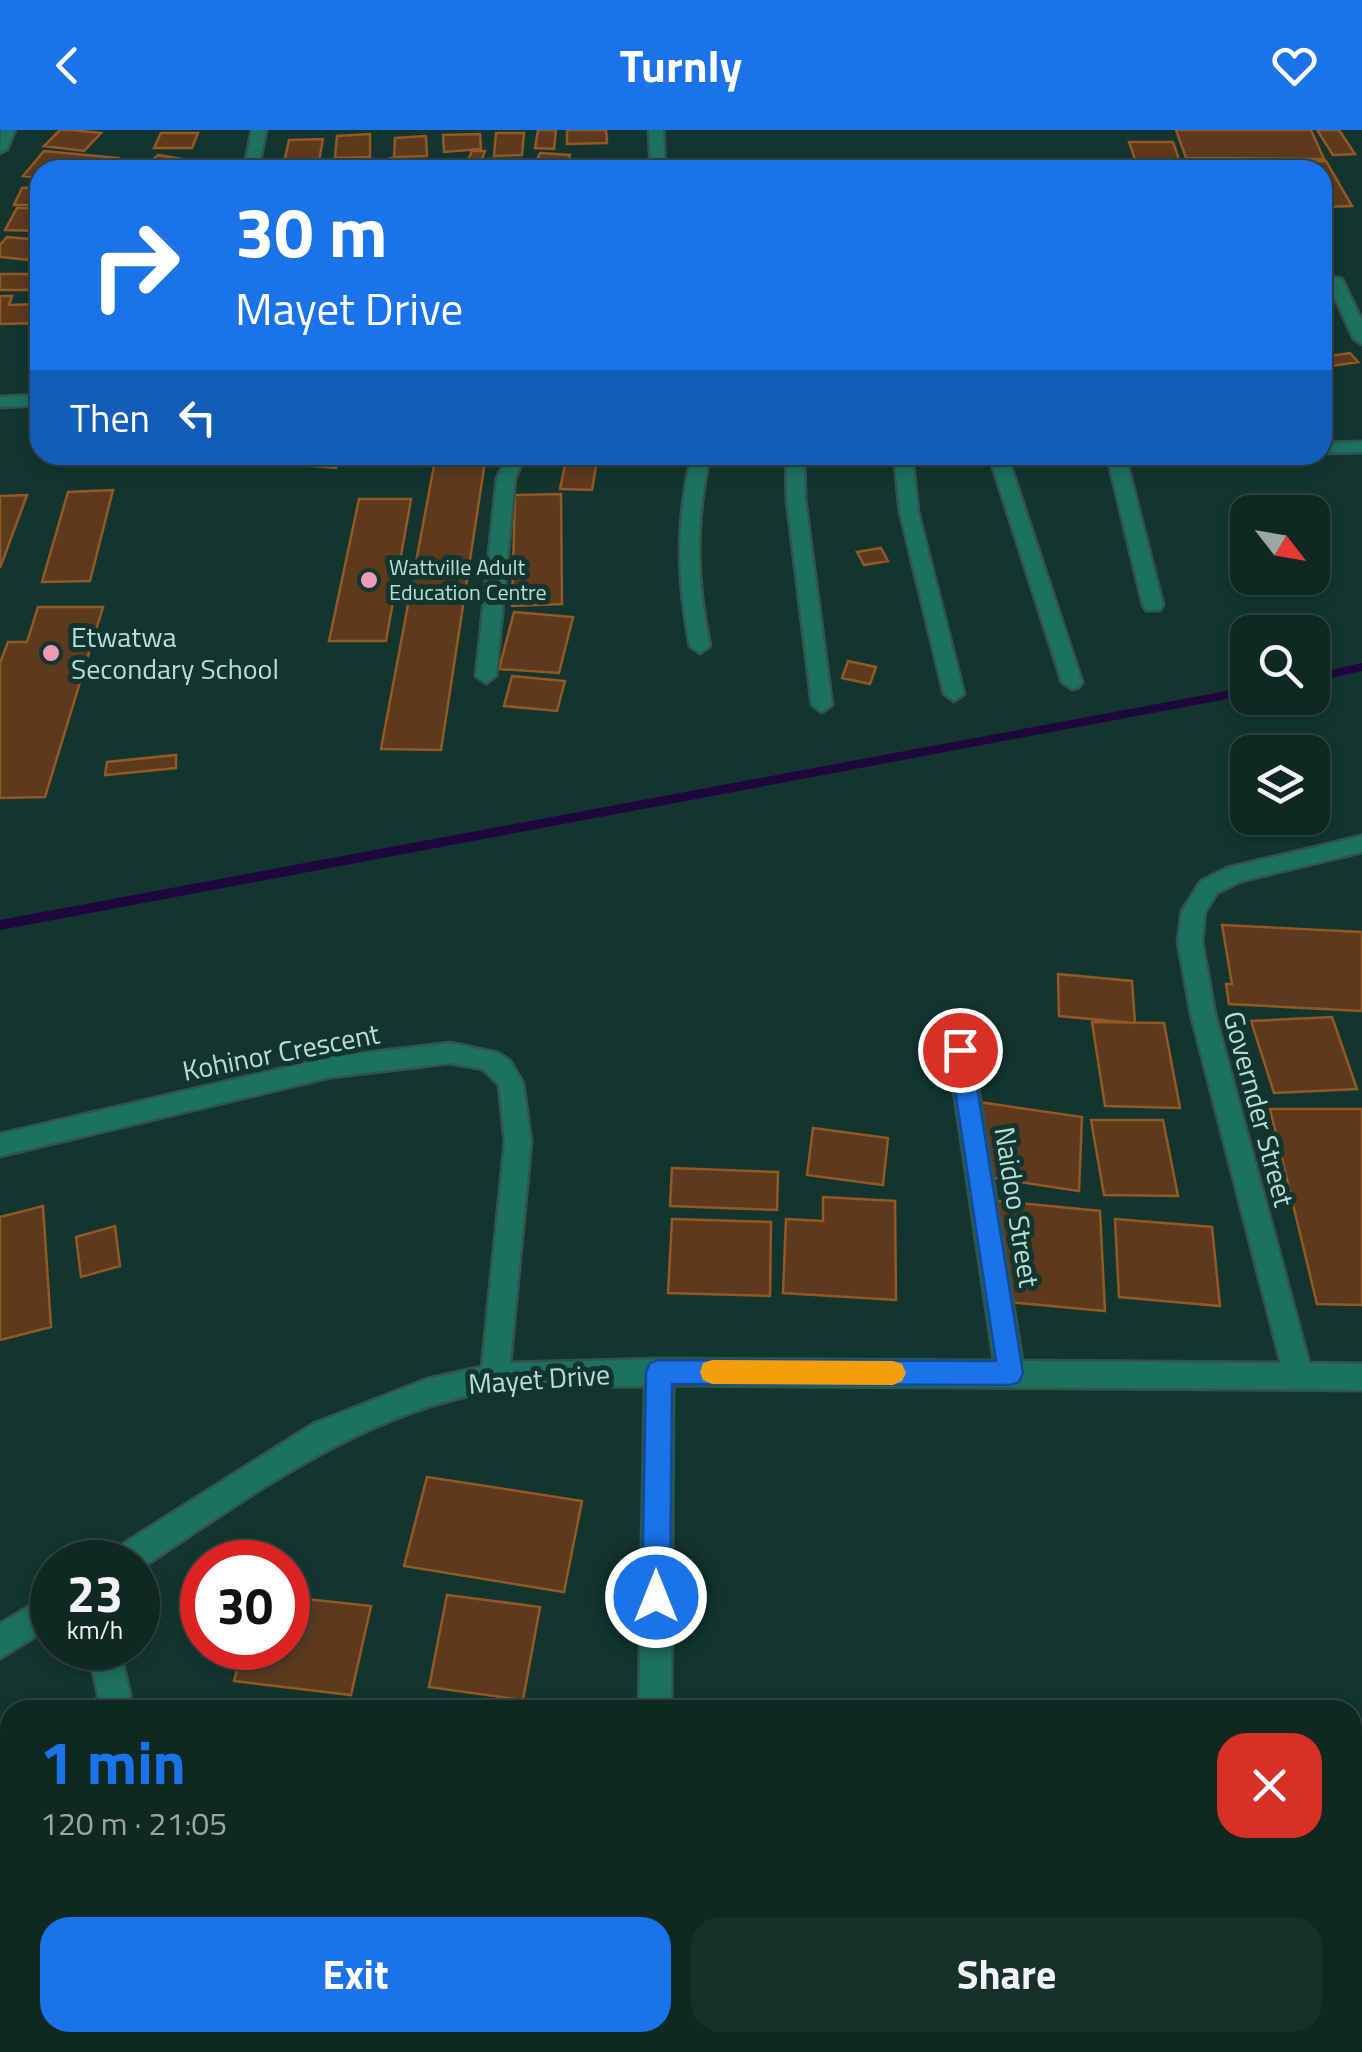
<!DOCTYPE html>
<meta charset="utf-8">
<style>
body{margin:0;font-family:"Titillium Web",sans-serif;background:#18302a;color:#f1f3f6;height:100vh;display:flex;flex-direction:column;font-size:38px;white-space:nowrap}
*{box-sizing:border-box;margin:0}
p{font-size:32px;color:#9ba6a5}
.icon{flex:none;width:55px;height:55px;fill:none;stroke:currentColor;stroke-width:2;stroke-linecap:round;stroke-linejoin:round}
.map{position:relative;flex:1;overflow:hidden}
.panel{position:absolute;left:0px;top:1570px;width:1362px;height:352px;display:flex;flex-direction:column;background:#0f2822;border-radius:30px 30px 0 0;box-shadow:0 5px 15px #0003,0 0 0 2px #2f4440}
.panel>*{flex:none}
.top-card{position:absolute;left:30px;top:30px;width:1302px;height:305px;border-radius:30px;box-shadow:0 5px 15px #0003,0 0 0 2px #2f4440;background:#1a73e8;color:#fff;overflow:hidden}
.needle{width:65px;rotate:121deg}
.buttons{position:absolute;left:1230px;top:365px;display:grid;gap:20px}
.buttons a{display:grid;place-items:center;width:100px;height:100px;border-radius:20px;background:#0f2822;box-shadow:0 5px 15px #0003,0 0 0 2px #2f4440;font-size:50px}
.speed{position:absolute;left:30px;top:1410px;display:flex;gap:20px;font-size:50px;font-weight:700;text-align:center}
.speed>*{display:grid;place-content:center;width:130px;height:130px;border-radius:50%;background:#0f2822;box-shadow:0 5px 15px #0003,0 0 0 2px #2f4440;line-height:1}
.speed small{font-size:25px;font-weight:400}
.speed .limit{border:15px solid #d22;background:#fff;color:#111}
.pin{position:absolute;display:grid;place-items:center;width:85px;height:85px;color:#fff;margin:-42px;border:5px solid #fff;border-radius:50%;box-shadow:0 2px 10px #0007}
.me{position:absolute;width:110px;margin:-55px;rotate:0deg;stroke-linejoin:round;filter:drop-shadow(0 0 8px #0008)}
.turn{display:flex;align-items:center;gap:35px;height:210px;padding:0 40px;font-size:45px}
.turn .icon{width:130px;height:130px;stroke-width:2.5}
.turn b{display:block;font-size:70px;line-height:85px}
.then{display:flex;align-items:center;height:95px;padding:0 40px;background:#0003;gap:20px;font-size:38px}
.round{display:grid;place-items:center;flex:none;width:105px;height:105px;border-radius:30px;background:#18302a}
.head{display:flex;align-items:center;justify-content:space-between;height:170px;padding:0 40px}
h1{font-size:60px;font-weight:700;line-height:75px;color:#1a73e8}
.primary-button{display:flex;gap:20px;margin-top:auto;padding:20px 40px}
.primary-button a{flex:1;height:115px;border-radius:30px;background:#1a73e8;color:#fff;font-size:40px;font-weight:700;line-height:115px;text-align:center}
.primary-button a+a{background:#18302a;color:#f1f3f6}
header{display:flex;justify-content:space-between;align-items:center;height:130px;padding:0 40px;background:#1a73e8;color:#fff;font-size:45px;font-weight:700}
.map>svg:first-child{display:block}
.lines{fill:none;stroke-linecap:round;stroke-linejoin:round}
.stream{fill:#1f063e;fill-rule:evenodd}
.building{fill:#5d3a1e;stroke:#945825;stroke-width:2.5}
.service-casing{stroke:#32534b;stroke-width:5}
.minor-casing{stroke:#32534b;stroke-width:5}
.service{fill:#1d7161;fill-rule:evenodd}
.minor{fill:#1d7161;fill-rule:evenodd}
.route{fill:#1a73e8;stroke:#114b97;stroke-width:2.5}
.slow{fill:#f59e0b}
.poi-dot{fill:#ef9ab8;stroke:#14352e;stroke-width:4}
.labels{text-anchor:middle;stroke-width:10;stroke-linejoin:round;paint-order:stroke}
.far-poi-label{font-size:22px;fill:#b2e1d4;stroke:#14352e;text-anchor:start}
.poi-label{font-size:28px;fill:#b2e1d4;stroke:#14352e;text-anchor:start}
.street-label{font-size:28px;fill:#b2e1d4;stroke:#14352e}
</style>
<header><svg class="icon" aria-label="back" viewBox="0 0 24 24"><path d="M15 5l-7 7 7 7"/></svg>Turnly<svg class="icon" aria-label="heart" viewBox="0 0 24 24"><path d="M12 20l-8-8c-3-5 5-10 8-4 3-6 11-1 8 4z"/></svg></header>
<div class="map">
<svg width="1362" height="1922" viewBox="0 0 1362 1922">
<rect width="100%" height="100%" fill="#14352e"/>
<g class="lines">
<path class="stream" d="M1362,533V541L1312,552V544Z
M1248,557V565L0,800V790Z"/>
</g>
<path class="building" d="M60,0H72L101,3L84,21L44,16Z
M538,0H556L554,19L535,18Z
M567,0H606L607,13L567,14Z
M1176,0H1311L1324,29L1186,28Z
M1317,0H1339L1355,24L1333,25Z
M161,3H198L192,18H154Z
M496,3H524L522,25L494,26Z
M370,4V27L335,28L337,6Z
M480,4L481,19L444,22L443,5Z
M426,6L427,26L394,27L395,8Z
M323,9L319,31L284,32L289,10Z
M1129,12H1173L1180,32H1136Z
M44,21L118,28L108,40H40V48L23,46Z
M472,21H485L478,40L449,39L452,33H467Z
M540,23L570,25L567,34L536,32Z
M158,25L201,32L193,40H142Z
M390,28L424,33L418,40L381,38Z
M488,29H522L521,37H487Z
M1326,31L1352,76L1322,77V40H1288L1283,32Z
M606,32V40H569V33Z
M40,57V75H14L22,58Z
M17,78H40V101L5,100Z
M7,107L40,110V131L0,127V115Z
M0,144H40V160H0Z
M0,166H12L9,175L40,174V193L0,194Z
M1350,223L1358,232L1332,236L1324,227Z
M51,325H111V329L50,332Z
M302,325H341L336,338L298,335Z
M436,325H486L441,620L381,619Z
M567,325H598L592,360L560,359Z
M113,360L90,451L42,452L68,362Z
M561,364L562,474L512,476L515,365Z
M27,365L0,438V366Z
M359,369H411L386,511H329Z
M881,418L888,431L864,435L857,422Z
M38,477H103L45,667L0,668V533L8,512H27Z
M514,482L573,487L559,543L499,539Z
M848,531L876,537L870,554L842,548Z
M512,546L565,551L557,581L504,576Z
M176,625V638L105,645L107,632Z
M1222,795L1362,802V881L1229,874L1226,854H1232Z
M1058,844L1132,851L1135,893L1059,886Z
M1332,887L1357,959L1274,963L1251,891Z
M1092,892L1164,893L1180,978L1105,976Z
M979,972L1082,987L1079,1061L974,1045Z
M1270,979H1362V1175L1317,1174Z
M1091,990H1163L1178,1066L1104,1065Z
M813,998L888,1008L883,1055L807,1045Z
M672,1038L778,1042L777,1080L670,1076Z
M823,1067L895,1071L896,1170L783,1163L786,1089L823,1091Z
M987,1070L1100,1081L1105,1181L986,1170Z
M43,1076L51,1197L0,1210V1087Z
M672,1089L771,1092L770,1166L668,1163Z
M1115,1089L1212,1097L1220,1176L1119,1167Z
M115,1096L120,1136L81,1147L76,1107Z
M427,1347L582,1371L564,1462L404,1436Z
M447,1465L540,1477L523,1570L429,1557Z
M288,1467L371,1476L351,1565L234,1551L243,1518H288Z
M369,1575V1580H254Z
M139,1912H306L305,1922H98L99,1918L137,1920Z
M380,1912H553L551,1922H378Z"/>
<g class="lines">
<defs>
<path id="service" d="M508,325H526L515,348L496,546L486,553L476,546L497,348Z"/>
<path id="minor" d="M1,0H15L7,19L0,23Z
M252,0H266L258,40H244Z
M649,0H663L665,40H651Z
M1328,146L1342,149L1362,191V214L1354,209L1326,149Z
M40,265V275L0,277V267Z
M1362,312V322L1322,323V313Z
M692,325H710C695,391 696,450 710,516L700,523L690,516C677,450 676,391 692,325Z
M786,325H804L805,370L832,575L822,582L812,575L787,370Z
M894,325H912L918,382L964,564L954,571L944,564L900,382Z
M989,325H1007L1082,552L1079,557L1072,559L1062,552Z
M1107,325H1125L1163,475L1160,480H1146L1143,475Z
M1362,706V722L1241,751L1217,763L1205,782L1202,812L1215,884L1309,1233L1362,1234V1260L673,1255L671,1580H639L645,1256C595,1257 540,1253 491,1261C356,1285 250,1367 138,1440V1432H108L112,1421L313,1294L427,1249L482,1237L505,1012L499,955L483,939L450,933L331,947L0,1026V1004L331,927L450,913L498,923L510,931L523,953L531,1012L510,1233L659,1229L994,1231L948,920L951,913H969L972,920L1022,1231L1281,1233L1191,884L1178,812L1182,781L1201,751L1227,738Z
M52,1463V1496L0,1528V1494Z
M88,1518H119L130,1564L129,1580H97L98,1564Z
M32,1912H68L66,1922H30Z
M633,1912H669V1922H633Z"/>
</defs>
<use href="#service" class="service-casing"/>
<use href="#minor" class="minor-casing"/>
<use href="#service" class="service"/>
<use href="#minor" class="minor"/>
</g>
<path class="route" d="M960,911L971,920L1023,1243L1019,1252L1010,1255L672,1254L670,1467L666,1477L656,1481L646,1477L642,1467L646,1242L650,1233L659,1230L996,1231L949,920Z"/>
<path class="slow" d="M712,1230L893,1231L902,1234L906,1243L902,1251L893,1255L712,1254L703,1250L700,1242L703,1233Z"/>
<g class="poi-dot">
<circle cx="369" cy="450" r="10"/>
<circle cx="51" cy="523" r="10"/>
</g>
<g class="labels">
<g class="far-poi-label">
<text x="389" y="445">Wattville Adult<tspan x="389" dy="25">Education Centre</tspan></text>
</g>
<g class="poi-label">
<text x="71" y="517">Etwatwa<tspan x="71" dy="32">Secondary School</tspan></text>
</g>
<g class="street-label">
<text transform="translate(281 922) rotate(-11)" y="10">Kohinor Crescent</text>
<text transform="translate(1259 979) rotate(75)" y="10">Governder Street</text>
<text transform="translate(1017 1077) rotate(81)" y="10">Naidoo Street</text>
<text transform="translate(539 1249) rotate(-4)" y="10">Mayet Drive</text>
</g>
</g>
</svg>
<div class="buttons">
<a><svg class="needle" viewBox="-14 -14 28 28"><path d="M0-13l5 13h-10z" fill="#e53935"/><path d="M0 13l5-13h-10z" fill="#9ba6a5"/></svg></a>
<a><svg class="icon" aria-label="search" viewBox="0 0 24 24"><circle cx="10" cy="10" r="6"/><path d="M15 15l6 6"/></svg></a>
<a><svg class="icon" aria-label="layers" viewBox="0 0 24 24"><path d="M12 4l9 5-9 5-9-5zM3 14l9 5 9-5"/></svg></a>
</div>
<div class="speed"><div>23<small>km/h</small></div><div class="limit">30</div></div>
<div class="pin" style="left:960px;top:920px;background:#d93025"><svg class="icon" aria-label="arrive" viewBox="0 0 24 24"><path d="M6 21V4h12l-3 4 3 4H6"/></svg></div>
<svg class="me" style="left:656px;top:1467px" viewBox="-20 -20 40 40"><circle r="17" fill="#1a73e8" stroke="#fff" stroke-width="3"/><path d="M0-11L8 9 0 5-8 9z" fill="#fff"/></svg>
<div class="top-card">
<div class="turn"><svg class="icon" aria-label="right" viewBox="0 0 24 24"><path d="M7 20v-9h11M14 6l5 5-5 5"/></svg><div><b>30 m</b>Mayet Drive</div></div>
<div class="then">Then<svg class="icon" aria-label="left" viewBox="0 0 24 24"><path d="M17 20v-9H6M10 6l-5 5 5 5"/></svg></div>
</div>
<section class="panel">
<div class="head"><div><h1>1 min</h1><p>120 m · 21:05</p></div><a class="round" style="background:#d93025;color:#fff"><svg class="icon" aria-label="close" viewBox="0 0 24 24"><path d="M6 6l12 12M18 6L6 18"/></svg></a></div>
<div class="primary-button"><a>Exit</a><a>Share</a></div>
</section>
</div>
